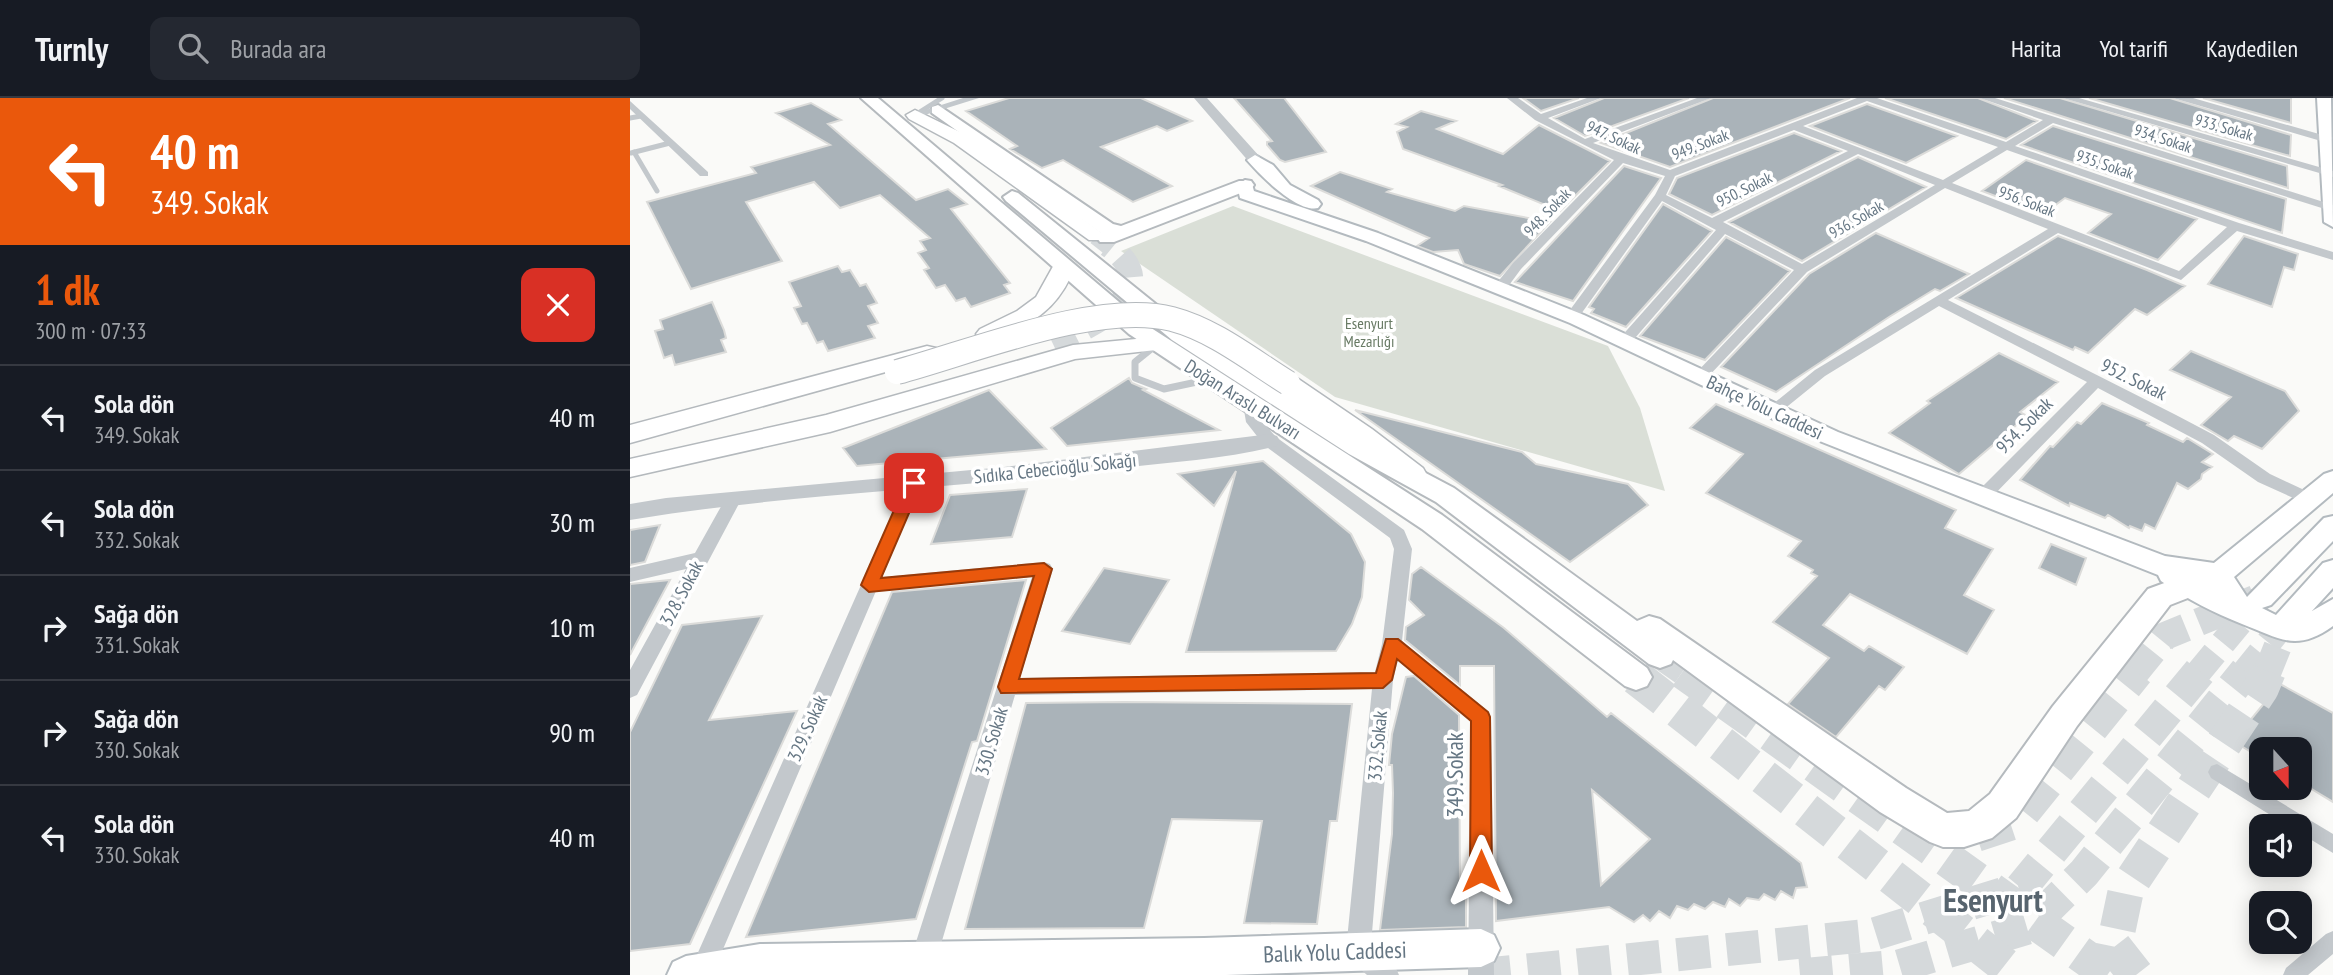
<!DOCTYPE html>
<html lang="tr">
<meta charset="utf-8">
<style>
body{margin:0;font-family:"PT Sans Narrow",sans-serif;background:#242831;color:#f1f3f6;height:100vh;display:flex;flex-direction:column;font-size:26px;white-space:nowrap}
*{box-sizing:border-box;margin:0}
p{font-size:23px;color:#9ea1a6}
.icon{flex:none;width:38px;height:38px;fill:none;stroke:currentColor;stroke-width:2;stroke-linecap:round;stroke-linejoin:round}
.map{position:relative;flex:1;overflow:hidden}
.side{display:flex;flex-direction:column;background:#171b24;width:630px}
.side>*{flex:none}
.banner{background:#ea580c;color:#fff;overflow:hidden}
.needle{width:46px;rotate:159deg}
.fabs{position:absolute;left:1619px;top:639px;display:grid;gap:14px}
.fabs a{display:grid;place-items:center;width:63px;height:63px;border-radius:14px;background:#171b24;box-shadow:0 4px 18px #0003;font-size:35px}
.pin{position:absolute;display:grid;place-items:center;width:60px;height:60px;color:#fff;margin:-30px;border-radius:14px;box-shadow:0 4px 10px #0006}
.me{position:absolute;width:77px;margin:-38px;rotate:0deg;stroke-linejoin:round;filter:drop-shadow(0 0 5px #0008)}
.turn{display:flex;align-items:center;gap:24px;height:147px;padding:0 35px;font-size:32px}
.turn .icon{width:91px;height:91px;stroke-width:2.5}
.turn b{display:block;font-size:49px;line-height:60px}
.round{display:grid;place-items:center;flex:none;width:74px;height:74px;border-radius:14px;background:#242831}
.overview{display:flex;align-items:center;justify-content:space-between;height:119px;padding:0 35px}
h1{font-size:42px;font-weight:600;line-height:52px;color:#ea580c}
ul{padding:0;list-style:none}
li{display:flex;align-items:center;gap:21px;height:105px;padding:0 35px;border-top:2px solid #363941}
li div{flex:1}
li b{display:block;font-size:26px}
li em{font-style:normal}
header{display:flex;align-items:center;gap:42px;box-sizing:border-box;height:98px;padding:0 35px;background:#171b24;border-bottom:2px solid #363941}
header strong{font-size:33px}
nav{display:flex;gap:38px;margin-inline-start:auto;font-size:24px}
.search{width:490px;height:63px;background:#242831;display:flex;align-items:center;gap:18px;box-sizing:border-box;padding:0 24px;border-radius:14px;color:#9ea1a6;font-size:26px}
main{display:flex;flex:1;min-height:0}
.map>svg:first-child{display:block}
.green{fill:#dadfd7}
.building{fill:#aab3b9;stroke:#dcdcda;stroke-width:2;fill-rule:evenodd}
.lines{fill:none;stroke-linecap:round;stroke-linejoin:round}
.secondary-tunnel-far1{stroke:#d5d9db;stroke-width:26;stroke-dasharray:26 13;stroke-linecap:butt}
.secondary-tunnel{stroke:#d5d9db;stroke-width:33;stroke-dasharray:33 17;stroke-linecap:butt}
.primary-tunnel-far1{stroke:#d5d9db;stroke-width:28;stroke-dasharray:28 14;stroke-linecap:butt}
.primary-tunnel{stroke:#d5d9db;stroke-width:36;stroke-dasharray:36 18;stroke-linecap:butt}
.trunk-tunnel-far1{stroke:#d5d9db;stroke-width:18;stroke-dasharray:18 10;stroke-linecap:butt}
.trunk-tunnel{stroke:#d5d9db;stroke-width:24;stroke-dasharray:24 12;stroke-linecap:butt}
.secondary-casing{stroke:#b3babf;stroke-width:4}
.primary-casing{stroke:#b5babe;stroke-width:4}
.trunk-casing{stroke:#b4b9bd;stroke-width:3}
.service-far1{stroke:#c3c8cc;stroke-width:5}
.service{stroke:#c3c8cc;stroke-width:7}
.pedestrian{fill:#c3c8cc;fill-rule:evenodd}
.minor{fill:#c3c8cc;fill-rule:evenodd}
.tertiary{fill:#c3c8cc;fill-rule:evenodd}
.secondary{fill:#fff;fill-rule:evenodd}
.primary{fill:#fff;fill-rule:evenodd}
.trunk{fill:#fff;fill-rule:evenodd}
.trunk-bridge-casing{stroke:#b4b9bd;stroke-width:26;stroke-linecap:butt}
.trunk-bridge{stroke:#fff;stroke-width:24}
.route{fill:#ea580c;stroke:#983908;stroke-width:2}
.labels{text-anchor:middle;stroke-width:7;stroke-linejoin:round;paint-order:stroke}
.far-street-label{font-size:16px;fill:#657683;stroke:#fff}
.far-park-label{font-size:16px;fill:#687a64;stroke:#fff}
.street-label{font-size:19px;fill:#657683;stroke:#fff}
.near-street-label{font-size:23px;fill:#657683;stroke:#fff}
.near-district-label{font-size:32px;font-weight:bold;fill:#57646e;stroke:#fff}
</style>
<header>
<strong>Turnly</strong>
<div class="search"><svg class="icon" aria-label="search" viewBox="0 0 24 24"><circle cx="10" cy="10" r="6"/><path d="M15 15l6 6"/></svg>Burada ara</div>
<nav><a>Harita</a><a>Yol tarifi</a><a>Kaydedilen</a></nav>
</header>
<main>
<section class="side">
<div class="banner">
<div class="turn"><svg class="icon" aria-label="left" viewBox="0 0 24 24"><path d="M17 20v-9H6M10 6l-5 5 5 5"/></svg><div><b>40 m</b>349. Sokak</div></div>
</div>
<div class="overview"><div><h1>1 dk</h1><p>300 m · 07:33</p></div><a class="round" style="background:#d93025;color:#fff"><svg class="icon" aria-label="close" viewBox="0 0 24 24"><path d="M6 6l12 12M18 6L6 18"/></svg></a></div>
<ul>
<li><svg class="icon" aria-label="left" viewBox="0 0 24 24"><path d="M17 20v-9H6M10 6l-5 5 5 5"/></svg><div><b>Sola dön</b><p>349. Sokak</p></div><em>40 m</em></li>
<li><svg class="icon" aria-label="left" viewBox="0 0 24 24"><path d="M17 20v-9H6M10 6l-5 5 5 5"/></svg><div><b>Sola dön</b><p>332. Sokak</p></div><em>30 m</em></li>
<li><svg class="icon" aria-label="right" viewBox="0 0 24 24"><path d="M7 20v-9h11M14 6l5 5-5 5"/></svg><div><b>Sağa dön</b><p>331. Sokak</p></div><em>10 m</em></li>
<li><svg class="icon" aria-label="right" viewBox="0 0 24 24"><path d="M7 20v-9h11M14 6l5 5-5 5"/></svg><div><b>Sağa dön</b><p>330. Sokak</p></div><em>90 m</em></li>
<li><svg class="icon" aria-label="left" viewBox="0 0 24 24"><path d="M17 20v-9H6M10 6l-5 5 5 5"/></svg><div><b>Sola dön</b><p>330. Sokak</p></div><em>40 m</em></li>
</ul>
</section>
<div class="map">
<svg width="1703" height="877" viewBox="0 0 1703 877">
<rect width="100%" height="100%" fill="#fafaf8"/>
<path class="green" d="M603,108L978,248L1010,310L1035,393L705,299L491,153Z"/>
<path class="building" d="M379,0H511L562,23L537,33L527,28L471,49L542,88L503,104L433,62L412,70L380,51L387,48L336,13Z
M604,0H654L696,54L655,64L650,62L637,47V44L642,43Z
M893,0H949L911,13Z
M974,0H1059L955,38L924,20Z
M1083,0H1220L1040,69L971,45Z
M1255,0H1348L1407,23L1376,41Z
M1374,0H1430L1657,68L1658,90Z
M1459,0H1540L1661,37L1660,58Z
M1573,0H1661V25Z
M181,5L211,22L198,26L286,102L318,91L337,106L321,111L380,185L374,187L380,195L341,209L335,200L326,203L315,187L306,190L294,172L299,170L288,155L296,152L290,143L300,140L250,97L210,110L184,84L116,104L152,163L61,191L17,104L126,75L121,69L200,47L146,15Z
M1237,6L1327,38L1276,65L1180,28Z
M791,13L826,23L807,31L873,56L909,27L980,63L930,113L869,88L872,87L773,51L767,34L777,29L766,26Z
M1423,28L1656,101L1652,135L1391,47Z
M1164,35L1211,53L1082,117L1039,96L1047,80Z
M1228,59L1296,89L1172,163L1099,124Z
M1396,62L1567,121L1528,162L1458,135L1481,116L1435,100L1413,116L1352,93Z
M994,68L1031,80L943,203L885,184Z
M710,74L762,91L757,94L825,113L834,108L920,124L870,178L834,166L828,152L803,154L787,148L799,140L681,88Z
M1033,106L1082,133L996,229L961,215L964,211L959,209Z
M1246,135L1339,176L1310,193L1305,191L1259,219L1146,294L1091,269L1179,176Z
M1428,138L1517,172L1555,188L1517,217L1505,211L1458,255L1445,249L1443,252L1326,200Z
M1614,138L1668,156L1664,172L1654,169L1642,209L1578,186Z
M1096,139L1160,173L1075,262L1010,238Z
M208,168L212,174L220,172L230,188L236,186L247,205L238,208L248,225L238,228L245,240L198,253L193,243L187,245L177,225L172,226L164,210L171,208L159,184Z
M82,204L94,232L96,240L91,242L96,254L45,267L42,257L34,260L25,233L33,231L30,222Z
M1561,253L1655,293L1669,313L1632,351L1604,338L1598,343L1571,327L1601,299L1540,272Z
M1369,255L1428,284L1390,314L1397,318L1329,376L1259,335L1300,305L1297,303Z
M499,280L502,285L516,291L513,292L589,332L437,348L421,330Z
M359,292L416,351L227,368L213,350Z
M1472,305L1519,325L1517,327L1553,344L1557,340L1583,356L1572,364L1582,369L1572,376L1571,381L1558,391L1547,385L1525,431L1515,426L1512,433L1500,428L1499,430L1478,417L1475,420L1440,405L1439,408L1390,382L1420,348L1423,349L1447,324L1451,326Z
M1086,306L1326,412L1315,430L1363,451L1334,497L1364,512L1337,556L1220,496L1193,527L1234,553L1239,548L1274,569L1255,592L1249,588L1206,639L1158,606L1199,560L1143,524L1187,478L1181,475L1183,472L1158,458L1171,443L1076,395L1113,356L1060,330Z
M725,312L892,354L906,366L998,386L1018,407L940,464Z
M633,363L721,436L735,464L732,499L722,526L706,553L556,554L606,373L584,408L548,376Z
M397,391L382,439L301,446L320,397Z
M30,427L15,464L0,467V432Z
M1421,446L1456,460L1446,487L1409,470Z
M791,469L874,530L977,619L981,615L1171,765L1177,789L1166,790L1163,800L1151,793L1145,802L1134,796L1129,802L1117,800L1110,808L1099,801L1095,809L1083,804L1075,811L1064,806L1058,812L1047,808L1040,820L1029,813L1020,823L1013,817L1004,824L979,809L866,823L864,568H830V587L775,542L776,529L794,517L779,502L782,476ZM962,692L1020,741L971,787Z
M474,470L539,482L500,546L432,533Z
M40,482L18,523L0,557V486Z
M396,482L347,643L342,644L286,821L116,839L262,494Z
M132,518L79,622L167,613L60,846L0,853V634L52,527Z
M784,578L829,617L830,789H836V829L750,832L762,736L763,695L762,667H759L762,636L776,579Z
M1650,586L1703,615V704L1670,684V651H1631V660L1603,643Z
M494,604L722,606L707,723H700L687,826L614,825L632,723L542,721L514,830L335,831L396,605Z"/>
<g class="lines">
<path class="secondary-tunnel-far1" d="M1568,575L1631,499
M1614,575L1660,518"/>
<path class="secondary-tunnel" d="M848,877L1241,837L1391,790L1570,573
M1170,877L1269,868L1398,830L1454,775L1616,573"/>
<path class="primary-tunnel-far1" d="M1030,557L1056,575
M1505,575L1535,538L1625,501
M1637,575L1660,518"/>
<path class="primary-tunnel" d="M1053,573L1480,877
M1006,579L1387,877
M1346,736L1385,723L1506,573
M1506,877L1484,849L1496,792L1631,590L1638,573"/>
<path class="trunk-tunnel-far1" d="M466,138L480,149"/>
<path class="trunk-tunnel" d="M423,246C463,227 540,193 478,147"/>
<defs>
<path id="secondary" d="M1687,0H1701L1703,129L1694,124Z
M625,57L643,67L660,87L688,102L691,106L688,110C667,115 630,77 617,62Z
M615,82L621,83L624,93L748,135L954,217L1208,334L1535,458L1584,465L1694,376L1703,373V395L1604,479L1617,499L1694,420L1703,418V443L1641,507L1632,510L1646,517L1693,465L1703,462V490L1682,513L1703,501V528C1666,555 1649,540 1612,526C1583,514 1558,502 1531,483L1528,477L1192,344L940,225L736,143L610,100L607,87Z
M851,831L864,837L870,850L864,863L851,869L596,877H37L43,864L56,858L130,846L574,840Z"/>
<path id="primary" d="M231,0H248L515,226L812,417L1017,570L1022,579L1017,588L1006,592L995,588L792,431L499,236Z
M308,7L483,126L491,128L609,83H621L624,87L621,91L484,144H470L467,140L471,135L302,15V9Z
M382,93L388,95L558,232L737,344L824,390L1007,523L1019,518L1030,521L1276,690L1317,715L1339,713L1360,696L1423,608L1518,491L1589,465L1599,468L1604,476L1599,484L1540,507L1447,628L1386,720L1362,740L1334,749H1313L1300,744L1250,714L1043,562L1041,566L1030,570L1019,566L806,404L719,356L542,242L376,103L373,99Z"/>
<path id="trunk" d="M285,12L336,37L476,138L473,142H459L324,45L279,21L276,17Z
M434,162L445,168C433,201 413,220 381,234C370,239 362,244 350,241L346,236L350,231L387,213L406,199L426,163Z
M527,239L535,241L539,246L535,251L445,261L200,334L0,379V361L196,317L443,247Z
M297,248L306,250L309,255L306,260L0,345V327Z
M658,277L667,280L742,331L793,370L797,377L793,384L783,387L773,384L724,343L649,290L645,285L649,280Z"/>
</defs>
<use href="#secondary" class="secondary-casing"/>
<use href="#primary" class="primary-casing"/>
<use href="#trunk" class="trunk-casing"/>
<path class="service-far1" d="M285,17L312,0
M0,20L11,18
M4,54L27,93
M1,55L40,45"/>
<path class="service" d="M526,247L505,264V280L534,291L581,281"/>
<path class="pedestrian" d="M1587,666L1703,736V755L1670,735V728H1658L1581,680L1578,674L1581,668Z
M1703,833V856L1678,877H1653L1656,870L1696,836Z"/>
<path class="minor" d="M333,0H349L285,20L280,17Z
M877,0H888L911,16L957,0H971L918,20L955,41L1067,0H1081L963,45L1040,72L1227,0H1247L1376,44L1413,22L1350,0H1365L1703,107V113L1698,112L1423,25L1385,48L1609,125L1703,154V162L1607,133L1551,182L1428,135L1318,202L1546,317L1584,337L1640,376L1685,397L1687,401L1679,407L1628,384L1572,345L1468,290L1358,403H1346L1344,399L1346,395L1457,284L1309,208L1195,278L1148,316H1138L1135,313L1138,310L1185,272L1418,131L1315,90L1177,174L1075,282H1065V276L1164,172L1095,136L999,247H989V241L1086,132L1032,103L946,223H936L934,220L1025,97L1035,78L993,65L891,171L874,194H864L862,191L883,165L984,62L905,22ZM1237,3L1368,49L1313,82L1173,28ZM1164,32L1218,53L1082,120L1036,97L1045,78ZM1377,52L1597,129L1549,173L1322,85ZM1228,56L1305,87L1172,166L1093,124Z
M1433,0H1449L1703,73V79Z
M0,3L78,74V78H70L0,11Z
M621,301L629,306L632,323L646,339L774,432L782,451L772,543L858,613L861,619L864,877H838L841,623L768,562L763,582L741,847L765,868L769,877H737L719,861L716,852L742,591L385,597L306,863L302,872L293,876L284,872L280,863L402,479L246,493L82,877H58L278,381H290L292,385L252,479L414,464L420,466L423,471L390,580L745,574L752,546L764,451L760,440L634,347L616,324L613,306Z
M104,394L112,400L7,597L0,600V572L56,471L0,484V470L65,455L98,396Z"/>
<path class="tertiary" d="M564,0H577L630,59V65H620Z
M1543,0H1563L1703,40L1691,43Z
M640,336L647,338L650,343L647,348C597,361 541,364 490,370C327,391 162,395 0,422V406L36,400L374,369Z"/>
<use href="#secondary" class="secondary"/>
<use href="#primary" class="primary"/>
<use href="#trunk" class="trunk"/>
<defs>
<path id="trunk-bridge" d="M267,274C342,254 468,202 542,221C584,232 621,262 658,285"/>
</defs>
<use href="#trunk-bridge" class="trunk-bridge-casing"/>
<use href="#trunk-bridge" class="trunk-bridge"/>
</g>
<path class="route" d="M284,380L292,385L251,480L414,465L422,471L389,581L746,575L756,541H768L858,614L860,619L862,773L859,781L851,784L843,781L840,773L841,623L767,561L762,582L753,590L371,595L368,589L404,478L239,494L231,487L276,385Z"/>
<g class="labels">
<g class="far-street-label">
<text transform="translate(1594 29) rotate(16)" y="6">933. Sokak</text>
<text transform="translate(984 39) rotate(25)" y="6">947. Sokak</text>
<text transform="translate(1533 40) rotate(18)" y="6">934. Sokak</text>
<text transform="translate(1070 46) rotate(-21)" y="6">949. Sokak</text>
<text transform="translate(1475 66) rotate(19)" y="6">935. Sokak</text>
<text transform="translate(1114 91) rotate(-26)" y="6">950. Sokak</text>
<text transform="translate(1397 103) rotate(21)" y="6">956. Sokak</text>
<text transform="translate(917 114) rotate(-46)" y="6">948. Sokak</text>
<text transform="translate(1226 121) rotate(-30)" y="6">936. Sokak</text>
</g>
<g class="far-park-label">
<text x="739" y="231">Esenyurt<tspan x="739" dy="18">Mezarlığı</tspan></text>
</g>
<g class="street-label">
<text transform="translate(1504 281) rotate(26)" y="7">952. Sokak</text>
<text transform="translate(613 301) rotate(32)" y="7">Doğan Araslı Bulvarı</text>
<text transform="translate(1135 309) rotate(25)" y="7">Bahçe Yolu Caddesi</text>
<text transform="translate(1394 327) rotate(-45)" y="7">954. Sokak</text>
<text transform="translate(425 370) rotate(-6)" y="7">Sıdıka Cebecioğlu Sokağı</text>
<text transform="translate(51 495) rotate(-62)" y="7">328. Sokak</text>
<text transform="translate(177 630) rotate(-66)" y="7">329. Sokak</text>
<text transform="translate(361 643) rotate(-73)" y="7">330. Sokak</text>
<text transform="translate(747 648) rotate(-85)" y="7">332. Sokak</text>
</g>
<g class="near-street-label">
<text transform="translate(825 677) rotate(-90)" y="8">349. Sokak</text>
<text transform="translate(705 854) rotate(-2)" y="8">Balık Yolu Caddesi</text>
</g>
<g class="near-district-label">
<text x="1363" y="814">Esenyurt</text>
</g>
</g>
</svg>
<div class="fabs">
<a><svg class="needle" viewBox="-14 -14 28 28"><path d="M0-13l5 13h-10z" fill="#e53935"/><path d="M0 13l5-13h-10z" fill="#9ea1a6"/></svg></a>
<a><svg class="icon" aria-label="sound" viewBox="0 0 24 24"><path d="M4 9h4l5-4v14l-5-4H4zM17 9q2 3 0 6"/></svg></a>
<a><svg class="icon" aria-label="search" viewBox="0 0 24 24"><circle cx="10" cy="10" r="6"/><path d="M15 15l6 6"/></svg></a>
</div>
<div class="pin" style="left:284px;top:385px;background:#d93025"><svg class="icon" aria-label="arrive" viewBox="0 0 24 24"><path d="M6 21V4h12l-3 4 3 4H6"/></svg></div>
<svg class="me" style="left:851px;top:773px" viewBox="-20 -20 40 40"><path d="M0-17L14 15 0 8-14 15z" fill="#ea580c" stroke="#fff" stroke-width="4"/></svg>
</div>
</main>
